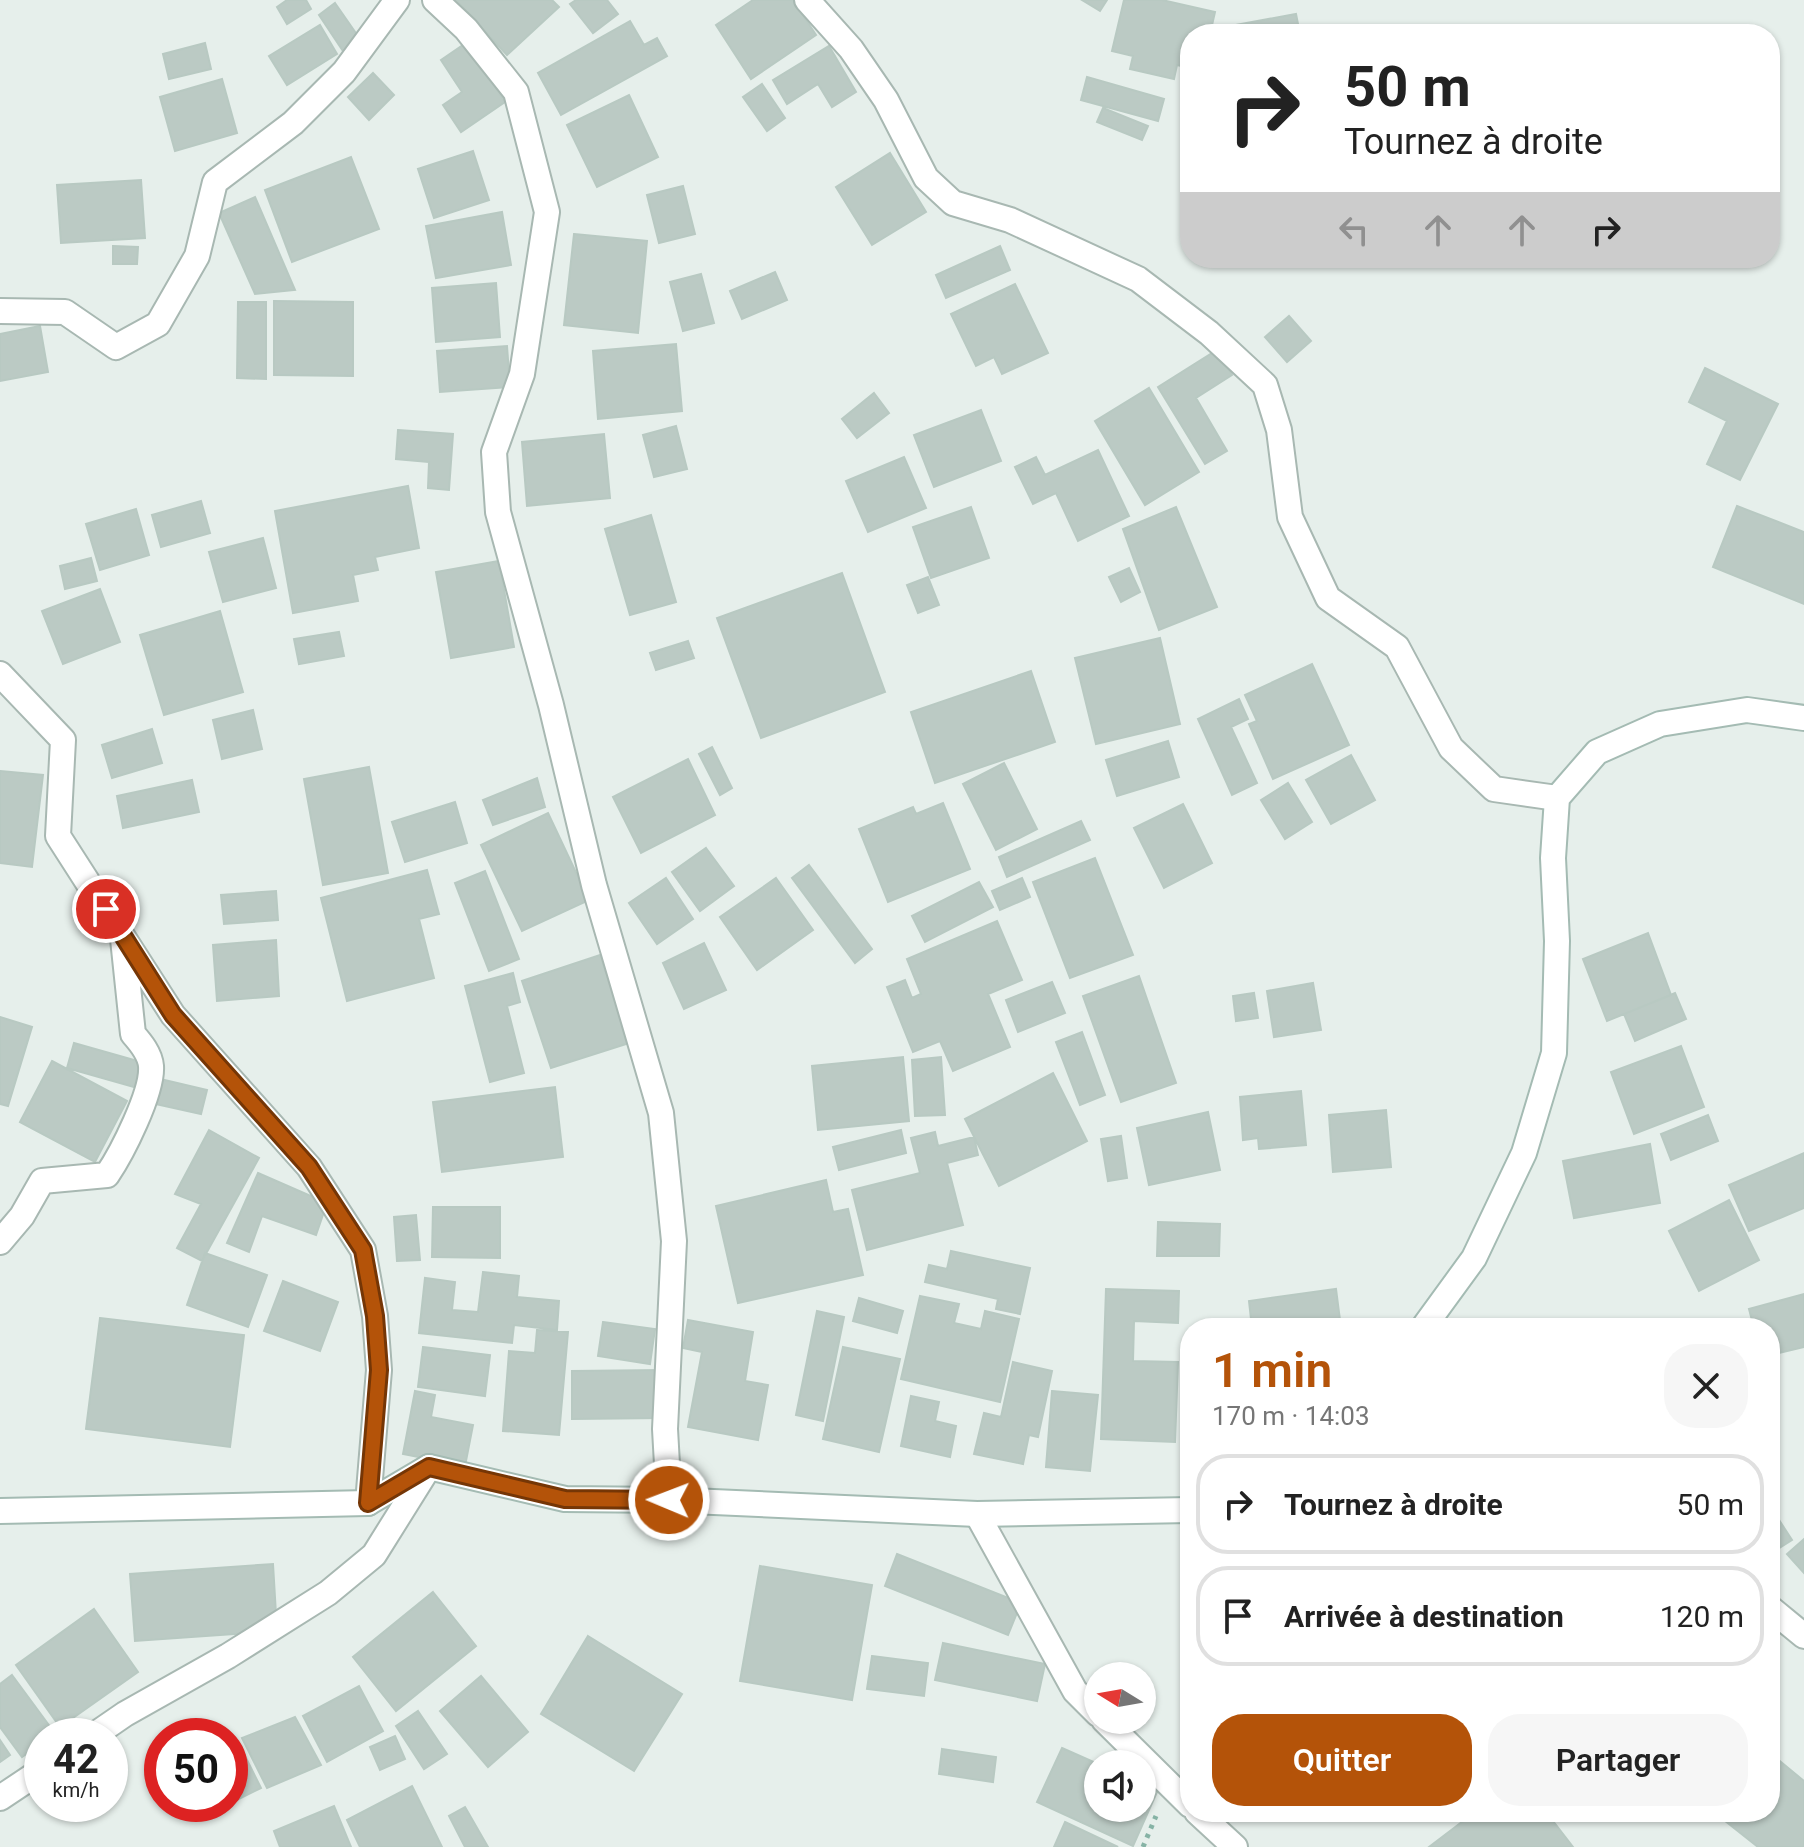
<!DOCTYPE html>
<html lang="fr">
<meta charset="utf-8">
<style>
body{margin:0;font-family:Roboto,sans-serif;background:#f6f6f6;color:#222;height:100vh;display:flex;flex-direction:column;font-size:30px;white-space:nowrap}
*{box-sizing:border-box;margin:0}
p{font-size:26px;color:#767676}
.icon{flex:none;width:44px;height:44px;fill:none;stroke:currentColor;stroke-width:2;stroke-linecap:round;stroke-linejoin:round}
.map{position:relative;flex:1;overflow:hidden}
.sheet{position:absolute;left:1180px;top:1318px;width:600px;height:504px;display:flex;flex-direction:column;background:#fff;border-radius:32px;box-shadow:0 2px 6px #0004}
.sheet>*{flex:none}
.guide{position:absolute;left:1180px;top:24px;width:600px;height:244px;border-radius:32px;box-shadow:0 2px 6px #0004;background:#fff;color:#222;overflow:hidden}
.needle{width:52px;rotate:281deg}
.tools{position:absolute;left:1084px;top:1662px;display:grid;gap:16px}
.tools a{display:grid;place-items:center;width:72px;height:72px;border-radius:50%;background:#fff;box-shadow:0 2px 6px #0004;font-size:40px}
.speed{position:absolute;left:24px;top:1718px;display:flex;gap:16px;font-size:40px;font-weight:700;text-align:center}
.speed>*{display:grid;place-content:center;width:104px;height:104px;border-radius:50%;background:#fff;box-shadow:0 2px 6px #0004;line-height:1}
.speed small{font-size:20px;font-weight:400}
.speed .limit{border:12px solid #d22;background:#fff;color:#111}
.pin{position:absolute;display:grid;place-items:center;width:68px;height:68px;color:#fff;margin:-34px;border:4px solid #fff;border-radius:50%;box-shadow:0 2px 8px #0007}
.me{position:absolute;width:88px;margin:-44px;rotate:271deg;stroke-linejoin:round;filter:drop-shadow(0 0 6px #0008)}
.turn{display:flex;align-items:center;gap:28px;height:168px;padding:0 32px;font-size:36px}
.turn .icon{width:104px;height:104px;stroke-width:2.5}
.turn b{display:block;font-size:56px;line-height:68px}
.lanes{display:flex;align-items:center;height:76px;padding:0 32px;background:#0003;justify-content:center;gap:40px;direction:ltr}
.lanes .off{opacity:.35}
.round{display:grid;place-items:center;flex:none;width:84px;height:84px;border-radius:32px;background:#f6f6f6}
.overview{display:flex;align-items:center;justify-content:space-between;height:136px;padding:0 32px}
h1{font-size:48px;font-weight:600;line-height:60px;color:#b45309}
.primary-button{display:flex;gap:16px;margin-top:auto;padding:16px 32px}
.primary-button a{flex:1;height:92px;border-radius:32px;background:#b45309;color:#fff;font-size:32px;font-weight:600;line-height:92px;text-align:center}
.primary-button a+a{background:#f6f6f6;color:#222}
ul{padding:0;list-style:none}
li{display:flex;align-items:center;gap:24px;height:100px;margin:0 16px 12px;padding:0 16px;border:4px solid #e0e0e0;border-radius:32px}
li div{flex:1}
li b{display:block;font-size:30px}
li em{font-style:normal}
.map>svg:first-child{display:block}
.building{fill:#bbcac4;stroke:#b8c9c2;stroke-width:2}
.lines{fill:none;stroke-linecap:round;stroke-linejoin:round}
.minor-casing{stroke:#a8b8b2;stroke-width:28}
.secondary-casing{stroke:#a4bbb3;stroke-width:28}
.path{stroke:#86b3a5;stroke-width:5;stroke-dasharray:4 6;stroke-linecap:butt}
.minor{stroke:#fff;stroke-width:24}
.secondary{stroke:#fff;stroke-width:24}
.route-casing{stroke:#753606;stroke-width:20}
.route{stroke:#b45309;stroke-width:14}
</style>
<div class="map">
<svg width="1804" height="1847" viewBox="0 0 1804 1847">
<rect width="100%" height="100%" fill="#e6efeb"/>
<path class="building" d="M287,0H306L311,9L287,24L277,7Z
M456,0H552L559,7L507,55Z
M576,0H607L618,14L593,33L570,4Z
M753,0H793L816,35L751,79L716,25Z
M1082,0H1107L1100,11Z
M1124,0H1162L1215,12L1210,34H1190V68L1177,65L1174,79L1130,69L1133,56L1112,51Z
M335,3L360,39L343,51L319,15Z
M1296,14L1300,34H1220L1219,28Z
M630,21L644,45L657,38L667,56L561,115L538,73Z
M320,25L337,54L287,85L269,56Z
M205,43L211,69L169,79L163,54Z
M466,43L505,102L461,132L443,105L462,92L441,60Z
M829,46L856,92L832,107L818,84L787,104L773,80Z
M373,73L394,95L369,120L348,97Z
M1087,77L1164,99L1158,121L1081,100Z
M222,79L237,133L175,151L160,97Z
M762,84L785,118L767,131L743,97Z
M629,95L658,157L597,187L567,125Z
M1103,108L1148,126L1142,140L1097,122Z
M473,151L489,200L434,218L418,169Z
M890,153L926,212L872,245L836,187Z
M351,157L379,229L292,262L265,190Z
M141,180L145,238L61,243L57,185Z
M683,186L695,234L659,243L647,195Z
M255,197L295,290L255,294L219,213Z
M502,212L511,265L436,278L426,226Z
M574,234L647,241L638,333L564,325Z
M113,246L138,247L137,264H113Z
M1000,246L1010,270L946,298L936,275Z
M775,272L787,300L742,319L730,291Z
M701,274L714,323L683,331L670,282Z
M496,283L500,337L436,342L432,288Z
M1015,284L1048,353L1002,374L994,357L976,366L951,314Z
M274,301L353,302V376L274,375Z
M238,302H266V379L237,378Z
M1289,316L1311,341L1287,362L1265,337Z
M40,326L48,372L0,381V334Z
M676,344L682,411L598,419L593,351Z
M507,346L510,387L440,392L437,351Z
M1217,350L1232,375L1196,398L1227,451L1205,464L1158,387Z
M1705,368L1778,404L1740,480L1707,464L1727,421L1689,402Z
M1149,388L1199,472L1145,505L1095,421Z
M874,393L889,413L857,438L842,419Z
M981,410L1001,461L934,487L914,435Z
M676,426L687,469L654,477L643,435Z
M398,430L453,434L449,490L428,488L429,462L396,459Z
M604,434L610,498L527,506L522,442Z
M1098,450L1129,516L1078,541L1056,493L1033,504L1015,467L1036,457L1045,475Z
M904,457L926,508L868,532L846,481Z
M408,486L419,548L375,557L378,570L353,575L358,601L293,613L275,511Z
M201,501L210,533L161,547L152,515Z
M1737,506L1804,532V604L1713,567Z
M971,507L989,558L931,578L913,527Z
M1176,507L1217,607L1159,630L1123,529Z
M136,509L149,555L100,570L86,524Z
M651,515L676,602L630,615L605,529Z
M263,538L276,588L223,602L209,552Z
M91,558L97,581L65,589L60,566Z
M499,561L514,647L451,658L436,572Z
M1129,568L1140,592L1121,602L1109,577Z
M842,573L885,692L761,738L717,618Z
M928,577L939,605L918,613L907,585Z
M100,589L120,642L63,664L42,611Z
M220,611L243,692L164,715L140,635Z
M339,632L344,656L299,664L294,639Z
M1160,638L1180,724L1096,744L1075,658Z
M688,641L694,658L656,670L650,653Z
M1312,664L1349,745L1273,779L1249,724L1257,721L1245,695Z
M1031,671L1055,742L935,783L911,712Z
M1239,699L1248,719L1231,727L1257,783L1232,795L1198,719Z
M253,710L262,749L222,759L213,720Z
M152,729L162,763L112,778L102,745Z
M1168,741L1179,777L1117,796L1106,760Z
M712,747L732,788L720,795L699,754Z
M1351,755L1375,800L1331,824L1306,780Z
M688,759L715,815L641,853L613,797Z
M1004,763L1037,829L996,850L963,784Z
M369,767L388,873L323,885L304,779Z
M0,771L43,775L32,867L0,863Z
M537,778L545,807L493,825L483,800Z
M192,780L199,812L123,828L117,796Z
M1288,783L1312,822L1285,839L1261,800Z
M455,802L467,843L405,862L392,822Z
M943,803L970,869L888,902L859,829L913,807L916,814Z
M1183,804L1212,863L1164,888L1134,828Z
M548,813L589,900L522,931L481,845Z
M1081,821L1090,840L1007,877L999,857Z
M706,848L734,886L700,911L672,872Z
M1095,858L1133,955L1070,978L1033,882Z
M809,865L872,949L855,963L792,878Z
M427,870L439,914L419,919L434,978L347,1001L321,898Z
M485,871L519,959L489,971L455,883Z
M666,878L693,919L657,944L629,903Z
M776,878L813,930L757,970L720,917Z
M1022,878L1030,897L1000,910L992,891Z
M979,882L993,907L925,942L912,916Z
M276,891L278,920L224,924L221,895Z
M997,921L1022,980L988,994L1010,1047L953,1071L940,1041L913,1052L887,987L905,980L912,998L921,994L907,959Z
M1648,933L1671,995L1607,1021L1583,959Z
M276,940L279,996L217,1001L213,945Z
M704,943L726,990L684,1009L663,963Z
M600,955L629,1043L551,1068L522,981Z
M513,973L520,1002L507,1006L524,1073L490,1082L465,986Z
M1139,976L1176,1083L1121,1102L1083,996Z
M1052,982L1065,1013L1018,1032L1006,1000Z
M1313,983L1321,1030L1274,1037L1267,991Z
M1254,993L1258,1018L1236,1021L1233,996Z
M1675,993L1686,1019L1635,1041L1624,1014Z
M0,1017L32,1027L8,1106L0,1104Z
M1082,1032L1105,1095L1080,1105L1056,1042Z
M74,1043L148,1064L141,1089L67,1068Z
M1681,1046L1704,1107L1634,1134L1611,1072Z
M903,1057L909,1121L818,1130L812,1066Z
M941,1057L945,1115L915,1116L912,1060Z
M52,1061L127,1101L95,1162L20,1122Z
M1053,1073L1087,1141L999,1186L965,1119Z
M156,1078L207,1090L201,1114L151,1103Z
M555,1087L563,1157L442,1172L433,1102Z
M1301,1091L1306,1145L1259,1149L1258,1138L1243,1140L1240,1097Z
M1386,1110L1391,1167L1333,1172L1329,1115Z
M1208,1112L1220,1170L1149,1185L1137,1128Z
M1708,1115L1718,1141L1671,1160L1661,1134Z
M209,1130L259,1158L202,1261L177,1248L201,1204L175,1194Z
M901,1130L906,1153L839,1170L833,1147Z
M935,1132L938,1146L974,1137L978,1155L947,1163L963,1225L867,1250L852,1190L920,1173L911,1138Z
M1121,1136L1127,1178L1108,1181L1101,1139Z
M1650,1144L1660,1203L1574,1218L1563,1161Z
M1804,1153V1208L1749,1231L1729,1185Z
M258,1173L327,1203L316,1235L262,1216L249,1252L227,1243Z
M826,1180L833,1212L848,1209L863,1275L738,1303L716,1206Z
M1729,1200L1759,1260L1699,1291L1669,1231Z
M433,1207H500V1258L432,1257Z
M416,1215L420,1260L397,1261L394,1217Z
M1158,1222L1220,1224L1219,1256H1157Z
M951,1251L1030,1268L1020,1314L996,1309L998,1299L925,1282L929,1265L947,1269Z
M205,1253L267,1275L248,1327L187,1305Z
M483,1272L519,1276L517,1297L559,1301L557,1330L514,1325L512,1343L419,1333L425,1278L455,1282L452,1310L478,1312Z
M283,1281L338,1302L320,1351L264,1331Z
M1106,1289L1179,1291L1178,1323L1134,1321L1133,1361L1178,1362L1175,1442L1101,1439Z
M1336,1289L1341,1328H1252L1249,1301Z
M1804,1294V1347L1770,1355V1328H1754L1749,1309Z
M920,1296L959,1304L954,1323L981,1329L985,1311L1019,1319L1000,1402L901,1379Z
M859,1298L903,1311L897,1333L853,1321Z
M817,1311L844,1317L823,1421L796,1415Z
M100,1318L244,1335L230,1447L86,1429Z
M688,1320L753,1332L745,1381L768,1385L758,1440L688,1427L702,1352L683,1348Z
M603,1322L655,1329L650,1364L598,1356Z
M537,1330L568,1332L559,1435L503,1431L509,1351L535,1353Z
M423,1347L490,1355L485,1396L418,1387Z
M843,1347L900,1359L879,1452L823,1439Z
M1013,1362L1052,1371L1038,1437L1029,1435L1023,1464L974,1454L984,1413L1001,1417Z
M663,1370V1418L572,1419V1371Z
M415,1391L435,1395L431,1417L473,1425L465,1466L403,1454Z
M1052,1391L1098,1395L1090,1471L1046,1467Z
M911,1396L939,1402L935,1421L956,1426L950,1457L901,1446Z
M1770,1506L1792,1540L1770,1554Z
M1804,1539V1573L1787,1554Z
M897,1554L1021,1603L1008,1635L885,1586Z
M273,1564L277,1631L135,1641L130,1574Z
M760,1566L872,1585L852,1700L740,1681Z
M433,1592L476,1646L396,1711L353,1657Z
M94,1609L138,1672L60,1727L16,1665Z
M588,1636L682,1694L634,1771L541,1714Z
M943,1643L1045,1664L1037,1701L935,1680Z
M872,1656L928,1663L924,1696L867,1689Z
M12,1675L54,1732L49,1736H42V1742L22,1757L0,1727V1684Z
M481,1676L528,1732L488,1767L440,1711Z
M359,1686L383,1731L327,1762L303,1716Z
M418,1711L447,1754L424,1769L396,1726Z
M295,1717L321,1765L267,1788L242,1738Z
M395,1736L405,1759L380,1770L370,1747Z
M0,1740L10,1755L0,1762Z
M241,1748L261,1788L237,1800L230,1785V1754Z
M1062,1748L1098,1764V1808H1142V1785L1157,1792L1133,1846L1037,1802Z
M942,1749L996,1757L993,1782L939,1774Z
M1770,1753L1804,1781V1847H1758L1715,1813L1770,1812Z
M412,1786L442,1847H360L347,1820Z
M334,1806L351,1847H280L274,1831Z
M465,1807L488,1847H465L449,1816Z
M1475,1812H1546L1573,1847H1429Z
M1065,1822L1118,1847H1054Z"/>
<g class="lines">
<defs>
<path id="minor" d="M435,0L466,29L516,92L547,212L522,374L494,452L498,512L551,705L594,885L661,1113L674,1241L665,1429L669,1500
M807,0L851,49L886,100L926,178L953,203L1010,220L1138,279L1209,333L1265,385L1279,430L1290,517L1328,598L1397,647L1451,748L1494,789L1557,798
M0,311L65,312L116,347L158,324L197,256L215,182L293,123L344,72L397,0
M0,674L63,740L58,836L173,1015L309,1167L363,1250L375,1316L379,1370L368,1503
M0,1242L22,1216L42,1181L107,1175C122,1153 153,1092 151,1066C150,1054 141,1043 133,1034L123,939
M977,1514L1075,1691L1098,1714
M1770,1608L1804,1636
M1104,1720L1190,1805
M93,1736L125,1714L228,1656L328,1593L374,1555L429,1467
M0,1798L42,1770
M1197,1812L1235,1847"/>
<path id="secondary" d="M1423,1328L1474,1258L1524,1153L1554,1053L1557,941L1553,858L1557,798L1597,752L1660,724L1747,710L1804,718
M0,1511L368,1503L429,1467L565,1499L669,1500L977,1514L1190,1510"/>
</defs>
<use href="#minor" class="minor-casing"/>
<use href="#secondary" class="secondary-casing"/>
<path class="path" d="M1143,1847L1156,1816"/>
<use href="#minor" class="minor"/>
<use href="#secondary" class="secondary"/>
</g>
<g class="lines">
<defs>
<path id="route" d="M106,909L173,1015L309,1167L363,1250L375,1316L379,1370L368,1503L429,1467L565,1499L669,1500"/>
</defs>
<use href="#route" class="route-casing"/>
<use href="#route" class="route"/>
</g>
</svg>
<div class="tools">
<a><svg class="needle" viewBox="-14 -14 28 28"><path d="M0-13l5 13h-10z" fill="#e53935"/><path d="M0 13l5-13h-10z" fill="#767676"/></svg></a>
<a><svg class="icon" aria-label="sound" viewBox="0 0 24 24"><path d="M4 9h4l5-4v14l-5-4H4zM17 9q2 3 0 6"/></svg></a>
</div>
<div class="speed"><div>42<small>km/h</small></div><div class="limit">50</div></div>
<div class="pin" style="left:106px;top:909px;background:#d93025"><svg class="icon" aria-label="arrive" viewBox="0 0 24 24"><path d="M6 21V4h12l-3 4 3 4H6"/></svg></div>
<svg class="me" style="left:669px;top:1500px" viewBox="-20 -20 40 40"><circle r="17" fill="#b45309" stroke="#fff" stroke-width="3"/><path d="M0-11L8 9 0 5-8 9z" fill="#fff"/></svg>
<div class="guide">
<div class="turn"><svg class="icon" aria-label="right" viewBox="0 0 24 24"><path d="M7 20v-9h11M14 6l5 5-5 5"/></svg><div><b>50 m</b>Tournez à droite</div></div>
<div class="lanes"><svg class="icon off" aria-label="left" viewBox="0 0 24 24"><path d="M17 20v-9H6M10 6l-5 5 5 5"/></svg><svg class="icon off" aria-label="ahead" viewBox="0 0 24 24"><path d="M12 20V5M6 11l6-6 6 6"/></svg><svg class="icon off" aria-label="ahead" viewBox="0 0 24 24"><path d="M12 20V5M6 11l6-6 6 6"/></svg><svg class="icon" aria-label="right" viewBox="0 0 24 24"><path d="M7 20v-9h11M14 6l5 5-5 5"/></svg></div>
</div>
<section class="sheet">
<div class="overview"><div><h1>1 min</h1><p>170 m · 14:03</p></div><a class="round"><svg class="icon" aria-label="close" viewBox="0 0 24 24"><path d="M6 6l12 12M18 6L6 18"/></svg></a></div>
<ul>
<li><svg class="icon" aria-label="right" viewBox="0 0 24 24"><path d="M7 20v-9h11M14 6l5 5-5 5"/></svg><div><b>Tournez à droite</b></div><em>50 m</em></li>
<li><svg class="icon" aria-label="arrive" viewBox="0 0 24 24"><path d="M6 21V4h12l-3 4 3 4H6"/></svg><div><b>Arrivée à destination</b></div><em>120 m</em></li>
</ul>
<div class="primary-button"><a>Quitter</a><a>Partager</a></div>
</section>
</div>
